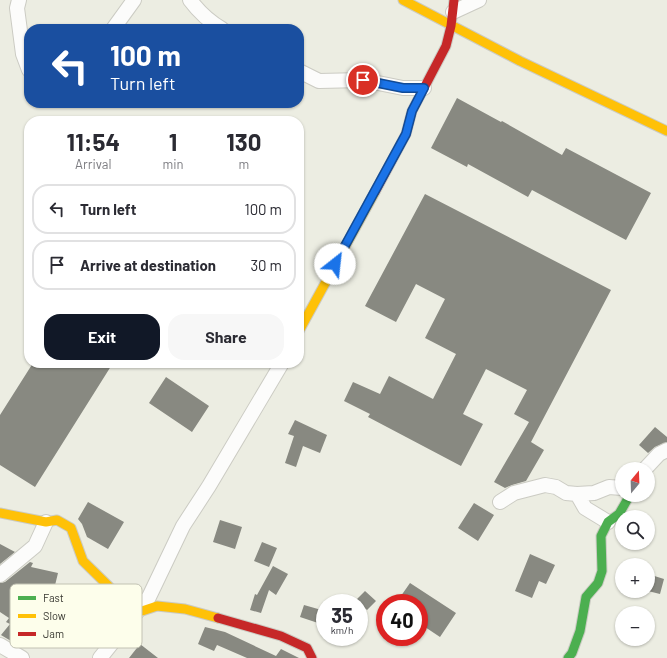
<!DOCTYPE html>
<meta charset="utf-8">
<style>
body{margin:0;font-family:Barlow,sans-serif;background:#f7f7f7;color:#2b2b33;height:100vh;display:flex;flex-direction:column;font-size:15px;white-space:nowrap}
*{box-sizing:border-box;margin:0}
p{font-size:13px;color:#7c7c81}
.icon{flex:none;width:22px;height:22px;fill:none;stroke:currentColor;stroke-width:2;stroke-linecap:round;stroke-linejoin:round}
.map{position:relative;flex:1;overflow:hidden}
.drawer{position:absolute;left:24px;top:116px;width:280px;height:252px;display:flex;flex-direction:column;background:#fff;border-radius:16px;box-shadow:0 1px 3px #0004}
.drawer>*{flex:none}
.hud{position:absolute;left:24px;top:24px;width:280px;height:84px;border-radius:16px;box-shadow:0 1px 3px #0004;background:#1a4fa0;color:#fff;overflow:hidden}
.needle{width:26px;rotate:19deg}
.buttons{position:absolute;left:615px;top:462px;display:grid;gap:8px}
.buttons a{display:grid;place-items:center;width:40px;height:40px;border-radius:50%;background:#fff;box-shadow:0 1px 3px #0004;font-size:20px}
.speed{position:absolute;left:316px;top:594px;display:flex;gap:8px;font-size:20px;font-weight:700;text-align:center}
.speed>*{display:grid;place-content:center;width:52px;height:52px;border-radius:50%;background:#fff;box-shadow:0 1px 3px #0004;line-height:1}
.speed small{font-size:10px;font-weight:400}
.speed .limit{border:6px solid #d22;background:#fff;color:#111}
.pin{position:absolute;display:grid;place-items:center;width:34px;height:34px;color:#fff;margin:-17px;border:2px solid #fff;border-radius:50%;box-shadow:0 1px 4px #0007}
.me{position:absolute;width:44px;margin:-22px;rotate:29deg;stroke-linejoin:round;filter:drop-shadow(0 0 3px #0008)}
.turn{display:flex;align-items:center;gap:14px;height:84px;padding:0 20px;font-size:18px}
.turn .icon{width:52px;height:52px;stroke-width:2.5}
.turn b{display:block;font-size:28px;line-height:34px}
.eta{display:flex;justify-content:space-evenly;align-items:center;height:68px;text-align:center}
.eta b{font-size:24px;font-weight:700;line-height:28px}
.button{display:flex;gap:8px;margin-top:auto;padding:8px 20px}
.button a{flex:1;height:46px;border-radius:16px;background:#111827;color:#fff;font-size:16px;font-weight:700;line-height:46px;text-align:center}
.button a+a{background:#f7f7f7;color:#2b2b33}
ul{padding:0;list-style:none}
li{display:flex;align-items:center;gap:12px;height:50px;margin:0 8px 6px;padding:0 12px;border:2px solid #e1e1e2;border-radius:16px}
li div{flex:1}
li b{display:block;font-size:15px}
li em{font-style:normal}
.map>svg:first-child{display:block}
.building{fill:#888981}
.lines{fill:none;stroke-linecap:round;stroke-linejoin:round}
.street-casing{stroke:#cbcbc3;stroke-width:16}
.fast-casing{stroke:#cbcbc3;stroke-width:11}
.slow-casing{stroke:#cbcbc3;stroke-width:11}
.jam-casing{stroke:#cbcbc3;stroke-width:11}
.street{stroke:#fcfcfb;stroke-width:14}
.fast{stroke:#4caf50;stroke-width:9}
.slow{stroke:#ffc107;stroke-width:9}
.jam{stroke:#c62828;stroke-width:9}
.route-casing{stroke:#114b97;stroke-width:10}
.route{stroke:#1a73e8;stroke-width:7}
.key{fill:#fdfeeb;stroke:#c2c2b3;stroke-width:1}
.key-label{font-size:11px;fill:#373730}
</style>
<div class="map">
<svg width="667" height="658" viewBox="0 0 667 658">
<rect width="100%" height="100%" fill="#ecede2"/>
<path class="building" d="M457,98L501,122L502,121L562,155L566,148L651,193L626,240L532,190L528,197L468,164L467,167L431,148Z
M425,194L611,290L531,442L544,450L526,481L512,485L505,488L494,482L529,422L514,414L527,390L486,369L463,414L483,424L461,466L368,417L370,414L344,401L353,382L380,394L389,376L433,399L456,354L425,338L445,299L416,284L396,322L365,306Z
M33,363H113L35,487L0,465V415Z
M166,377L209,406L192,432L149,403Z
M295,420L327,435L320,453L303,446L296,467L285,463L294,436L288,434Z
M655,427L667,437V442L655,447L648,453L639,445Z
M88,502L124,522L108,549L87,537L82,524L78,519Z
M474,503L494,515L478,541L458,528Z
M220,520L242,527L235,549L213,542Z
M262,542L277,548L269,567L254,561Z
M0,544L15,552L0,564Z
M530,554L555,565L546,584L539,581L532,598L515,591Z
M30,562L33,563L31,567L58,573L49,610L46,615L62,625L55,635L39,624L21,647L1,635L10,624L6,622L9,618L0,612V583L5,582Z
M273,566L288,574L276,595L269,590L261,613L250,610L255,594L257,595Z
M648,574L664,579L660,594L648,591Z
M410,583L456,613L440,637L419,623V603H396Z
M365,591L376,601L367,610L356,600Z
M304,605L325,611L321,624L300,617Z
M205,627L225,632L276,656L281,649L299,658H247L217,645L214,651L198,644Z
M140,644L158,658H129Z"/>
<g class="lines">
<defs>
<path id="street" d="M19,0L17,8L23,54L29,70
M190,0C199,12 210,22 222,29
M453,12L479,0
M113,29L134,0
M299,71L319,81L363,80L403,88H424
M645,469L659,454L667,450
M577,494L585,508L608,522
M500,502L514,493L545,485L556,487L566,493L577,494L594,493L609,487L622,488
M0,575L35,546L46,522
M0,645L22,658
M100,658L149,597L183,526L209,486L282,363"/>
<path id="fast" d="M568,658L572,653L580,631L586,597L598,583L602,571L601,536L608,522L619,514L630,495"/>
<path id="slow" d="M403,0L520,61L667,131
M299,331L375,192
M0,513L46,522L57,520L71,528L83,561L136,613L157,606L185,609L218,618"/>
<path id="jam" d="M375,192L406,134L412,111L446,46L451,26L454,0
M218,618L281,636L307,648L312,658"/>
</defs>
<use href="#street" class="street-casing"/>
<use href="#fast" class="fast-casing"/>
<use href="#slow" class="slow-casing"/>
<use href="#jam" class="jam-casing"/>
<use href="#street" class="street"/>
<use href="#fast" class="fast"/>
<use href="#slow" class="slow"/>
<use href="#jam" class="jam"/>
</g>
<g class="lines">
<defs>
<path id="route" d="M335,264L406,134L412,111L424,88H403L363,80"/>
</defs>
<use href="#route" class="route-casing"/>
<use href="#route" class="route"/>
</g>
<rect x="10" y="584" width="132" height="64" rx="6" class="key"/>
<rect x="18" y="596" width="18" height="4" fill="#4caf50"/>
<rect x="18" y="614" width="18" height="4" fill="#ffc107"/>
<rect x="18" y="632" width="18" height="4" fill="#c62828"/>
<g class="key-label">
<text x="43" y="602">Fast</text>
<text x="43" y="620">Slow</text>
<text x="43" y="638">Jam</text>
</g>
</svg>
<div class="buttons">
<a><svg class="needle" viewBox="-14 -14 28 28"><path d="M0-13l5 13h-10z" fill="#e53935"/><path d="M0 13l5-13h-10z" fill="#7c7c81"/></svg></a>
<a><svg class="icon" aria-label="search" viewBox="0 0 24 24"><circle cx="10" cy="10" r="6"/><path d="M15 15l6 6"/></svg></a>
<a>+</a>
<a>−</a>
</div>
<div class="speed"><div>35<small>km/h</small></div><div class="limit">40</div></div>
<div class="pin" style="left:363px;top:80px;background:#d93025"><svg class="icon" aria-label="arrive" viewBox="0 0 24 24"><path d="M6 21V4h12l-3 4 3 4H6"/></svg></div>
<svg class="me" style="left:335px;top:264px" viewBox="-20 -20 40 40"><circle r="19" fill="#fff"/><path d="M0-13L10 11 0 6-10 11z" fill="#1a73e8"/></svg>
<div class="hud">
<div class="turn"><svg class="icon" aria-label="left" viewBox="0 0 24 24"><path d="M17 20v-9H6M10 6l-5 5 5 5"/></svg><div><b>100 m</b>Turn left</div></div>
</div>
<section class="drawer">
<div class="eta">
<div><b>11:54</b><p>Arrival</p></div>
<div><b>1</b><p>min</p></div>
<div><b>130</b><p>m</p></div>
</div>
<ul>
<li><svg class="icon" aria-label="left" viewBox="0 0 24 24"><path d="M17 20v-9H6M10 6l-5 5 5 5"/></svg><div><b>Turn left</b></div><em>100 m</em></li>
<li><svg class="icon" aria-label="arrive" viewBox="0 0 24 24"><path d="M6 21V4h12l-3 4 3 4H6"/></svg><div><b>Arrive at destination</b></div><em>30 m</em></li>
</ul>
<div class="button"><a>Exit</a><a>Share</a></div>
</section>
</div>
